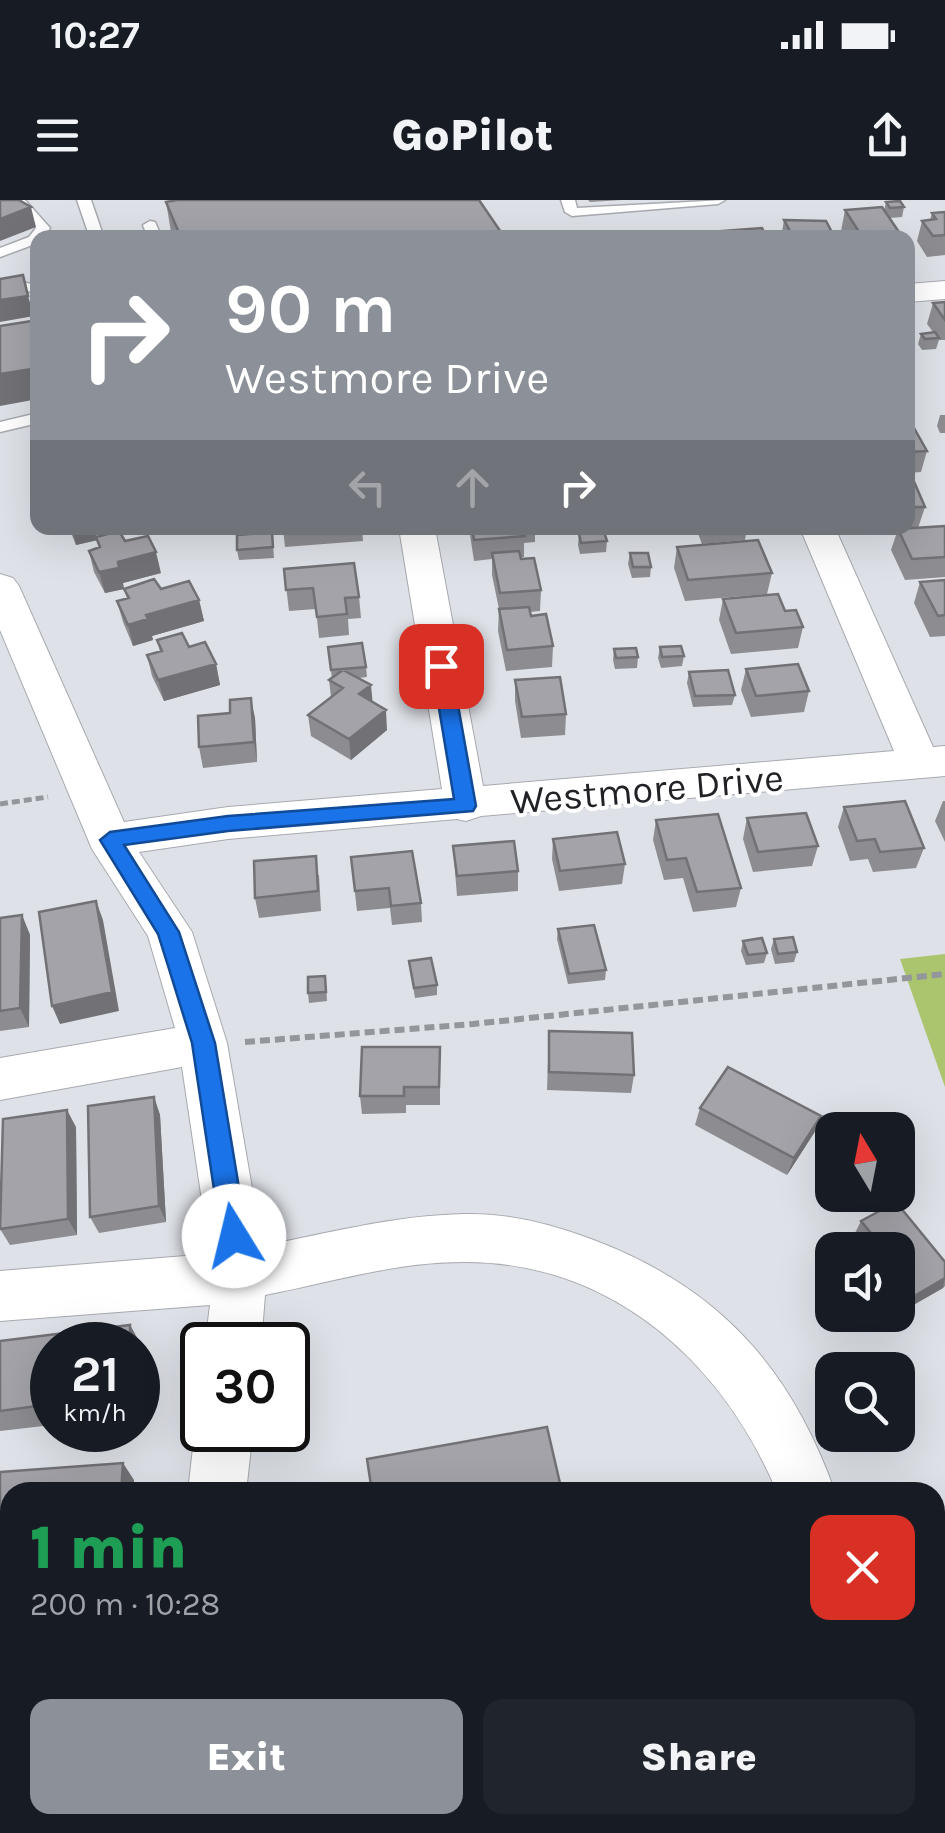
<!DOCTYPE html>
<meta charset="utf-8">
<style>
body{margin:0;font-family:Karla,sans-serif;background:#20242c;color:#f1f3f6;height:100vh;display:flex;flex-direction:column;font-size:38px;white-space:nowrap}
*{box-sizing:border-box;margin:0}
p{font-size:32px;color:#9ea1a6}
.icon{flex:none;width:55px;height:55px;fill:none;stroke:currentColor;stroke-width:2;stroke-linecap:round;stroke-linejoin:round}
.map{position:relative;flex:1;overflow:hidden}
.side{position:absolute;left:0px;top:1282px;width:945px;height:352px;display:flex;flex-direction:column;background:#171b24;border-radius:30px 30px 0 0;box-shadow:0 10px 40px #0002}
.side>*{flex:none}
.top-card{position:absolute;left:30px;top:30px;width:885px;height:305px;border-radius:20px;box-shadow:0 10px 40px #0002;background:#8c9099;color:#fff;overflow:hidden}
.needle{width:65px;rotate:350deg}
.tools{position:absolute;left:815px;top:912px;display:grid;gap:20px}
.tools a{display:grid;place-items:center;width:100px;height:100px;border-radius:20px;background:#171b24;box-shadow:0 10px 40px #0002;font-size:50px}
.speed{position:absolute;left:30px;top:1122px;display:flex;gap:20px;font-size:50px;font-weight:700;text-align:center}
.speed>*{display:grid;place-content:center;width:130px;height:130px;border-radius:50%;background:#171b24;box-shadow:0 10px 40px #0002;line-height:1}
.speed small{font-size:25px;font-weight:400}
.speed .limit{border:5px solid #111;border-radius:15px;background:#fff;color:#111}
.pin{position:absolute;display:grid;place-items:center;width:85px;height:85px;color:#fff;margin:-42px;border-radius:20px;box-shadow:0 5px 15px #0006}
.me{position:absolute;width:110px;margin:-55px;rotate:351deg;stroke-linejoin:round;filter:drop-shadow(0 0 8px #0008)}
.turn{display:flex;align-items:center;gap:35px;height:210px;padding:0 30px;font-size:45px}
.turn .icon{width:130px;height:130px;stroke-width:2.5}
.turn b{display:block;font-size:70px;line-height:85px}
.lanes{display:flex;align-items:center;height:95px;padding:0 30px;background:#0003;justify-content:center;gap:50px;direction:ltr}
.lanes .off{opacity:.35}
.round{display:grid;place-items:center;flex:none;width:105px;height:105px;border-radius:20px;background:#20242c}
.overview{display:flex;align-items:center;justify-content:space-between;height:170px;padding:0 30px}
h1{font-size:60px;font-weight:800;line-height:75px;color:#1e9e55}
.action{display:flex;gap:20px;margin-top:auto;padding:20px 30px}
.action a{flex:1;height:115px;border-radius:20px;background:#8c9099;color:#fff;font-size:40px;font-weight:800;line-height:115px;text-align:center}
.action a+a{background:#20242c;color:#f1f3f6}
.status{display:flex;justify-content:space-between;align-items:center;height:70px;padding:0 50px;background:#171b24;direction:ltr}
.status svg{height:28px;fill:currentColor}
header{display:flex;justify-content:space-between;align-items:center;height:130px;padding:0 30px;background:#171b24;font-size:45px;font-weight:800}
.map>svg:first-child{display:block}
.green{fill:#abc46e}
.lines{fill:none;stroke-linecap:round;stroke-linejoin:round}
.lane-casing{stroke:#a8aab0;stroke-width:3}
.street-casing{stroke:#a8aab0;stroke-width:2}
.path-far1{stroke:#93969a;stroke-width:5;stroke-dasharray:8 4;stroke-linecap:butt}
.path{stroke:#93969a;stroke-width:6;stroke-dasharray:10 5;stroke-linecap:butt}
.lane{fill:#fff;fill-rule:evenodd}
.street{fill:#fff;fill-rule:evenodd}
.wall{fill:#8c8c91}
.shaded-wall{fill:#727276}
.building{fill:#a3a3a9;stroke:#727276;stroke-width:2.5}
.route{fill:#1a73e8;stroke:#114b97;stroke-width:2.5}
.labels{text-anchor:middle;stroke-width:8;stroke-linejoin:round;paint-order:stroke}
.street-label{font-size:38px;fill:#212225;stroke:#fff}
</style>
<div class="status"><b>10:27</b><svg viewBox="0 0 49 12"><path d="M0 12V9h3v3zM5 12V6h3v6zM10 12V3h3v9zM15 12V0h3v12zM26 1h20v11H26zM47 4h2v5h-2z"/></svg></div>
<header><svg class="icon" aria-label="menu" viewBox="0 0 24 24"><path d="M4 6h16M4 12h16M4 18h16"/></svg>GoPilot<svg class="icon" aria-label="share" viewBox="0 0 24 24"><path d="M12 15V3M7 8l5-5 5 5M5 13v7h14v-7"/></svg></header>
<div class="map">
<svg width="945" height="1633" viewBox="0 0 945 1633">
<rect width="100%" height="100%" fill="#dee1e7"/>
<path class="green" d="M945,754V887L900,759Z"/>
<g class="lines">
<defs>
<path id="lane" d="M11,0H25L50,28L43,38H38V43L0,57V48L29,37L36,28Z
M77,0H91L104,38H90Z
M561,0H575L577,8L725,0L718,4L572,16L565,12Z
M150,21L155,22L162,38H148L143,25Z
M21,82L38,85V93L21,90L0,94V86Z
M38,213V223L0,232V222Z"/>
<path id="street" d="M945,81V99L908,102V84Z
M399,328H435L483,586L894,551L800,328H835L933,547L945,546V576L481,616L466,621L457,619L228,639L139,652L192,732L227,843L262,1046C329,1033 396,1015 465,1014C508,1013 552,1024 591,1039C717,1086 790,1166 835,1292H777C723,1163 614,1063 467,1062C399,1061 332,1082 265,1095L261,1145H205L210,1105L0,1121V1071L210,1054L182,867L0,900V858L175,828L148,736L92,649L0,430V374L13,378L19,386L124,622L228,607L442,589Z
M202,1213V1230H253L246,1292H188L195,1230Z
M142,1625H210L209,1633H141Z
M781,1625H849L848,1633H780Z"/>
</defs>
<use href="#lane" class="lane-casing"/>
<use href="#street" class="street-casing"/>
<path class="path-far1" d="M0,604L48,597"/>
<path class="path" d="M245,842L473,824L945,774"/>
<use href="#lane" class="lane"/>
<use href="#street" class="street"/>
</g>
<path class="wall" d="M588,0H622L590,2Z
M166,2L505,38H172Z
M886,2L904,7L902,17L889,18L903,38H845L841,31L845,10L884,11Z
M945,12V55L927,57L917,41L922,21L930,20L932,13Z
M784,20L835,38H781Z
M945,102V140H939L936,149L922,150L918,144L921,134L933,132L927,124L933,103Z
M908,132L914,138L911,149H908Z
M940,215H945V233H940L937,226Z
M908,228L927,251L921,272L908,273Z
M908,278L925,307L918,328L945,326V377L905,380L891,350L898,329L913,328L876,330V328H908Z
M69,328H122L96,334L97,337L125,341L161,373L123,383L124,389H161L199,400L204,421L152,436L153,440L133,446L123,422L117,401L127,399L124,389L105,393L94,372L89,351L99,348L97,340L76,345Z
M283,328H362L363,341L285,347Z
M469,328H535V342L524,343V357H520L541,390L540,411L530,412L531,416L553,446L552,467L506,471L498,431L499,409L492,375V359L474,361Z
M696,328H747L745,340L702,344Z
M272,332L274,358L239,360L237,350Z
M579,334L607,341L606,352L580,354L578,345Z
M677,347L772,373L767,394L685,401L674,368Z
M630,353L651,367L650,377L632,378L628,364Z
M284,369L359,397L361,418L348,419L349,435L319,438L316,409L289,411Z
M945,380V436L930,437L914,403L920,382Z
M723,399L785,411L803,427L798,448L731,454L719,420Z
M157,440L189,447L216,464L220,485L164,501L152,476L147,455L160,452Z
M328,447L366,467L367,477L359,478L387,530L351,560L311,536L308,515L331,497L329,480L332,479Z
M660,447L684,456L682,466L661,468L658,458Z
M614,449L638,457L637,468L615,469L613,460Z
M746,469L809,491L804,512L751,517L741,490Z
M689,472L735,495L732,505L693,507L687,483Z
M515,480L566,514L565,535L521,538L515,501Z
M255,518L257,562L203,568L199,547Z
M943,601H945V642L935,621Z
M844,607L924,648L916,668L873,672L868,659L850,661L838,627Z
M747,618L818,646L812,666L753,672L743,639Z
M656,620L741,688L736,707L693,712L683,678L664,680L653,640Z
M553,639L625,664L622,684L559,691L552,659Z
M453,646L518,671V691L457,696Z
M351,657L421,703L422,722L392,725L390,708L357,711Z
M319,675L321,711L259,718L255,698Z
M22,715L30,735L29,827L0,831V718Z
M558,729L606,770L605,780L568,784L557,739Z
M774,739L797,752L794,762L775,764L771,749Z
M743,741L767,753L764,763L746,765L741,751Z
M409,761L437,785V795L415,798Z
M326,785L327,801L309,803L308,793Z
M549,831L634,875L631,893L547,890Z
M440,866V905H406V913L362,914L360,896Z
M154,897L160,915L166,1022L99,1033L90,1017Z
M700,908L821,916L814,933L787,975L695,925Z
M76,927L77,1035L10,1045L0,1029Z
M896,1002L945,1062V1086L943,1088L901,1112L898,1108V1050H863L853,1037L861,1021Z
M130,1125L141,1145L140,1214H138V1145H52V1225L0,1231V1141Z
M0,1272L134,1280V1292H10V1369H0Z
M10,1381V1482L0,1483V1382Z
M10,1491V1596L0,1597V1492Z
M434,1625H528L457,1630H435Z"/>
<path class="shaded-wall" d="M31,7L36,27L0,41V19Z
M28,96L34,116L0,122V100Z
M38,168V199L0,206V174Z
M72,328H122L96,334L98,340L76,345Z
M156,352L161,373L123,383L124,389L105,393L99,372L118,362Z
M199,400L204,421L152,436L153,440L133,446L128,425L146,415Z
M216,464L220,485L164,501L158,480Z
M371,485L373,506L359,494Z
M251,498L255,518L257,562L254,542Z
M386,510L387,530L351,560L349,539Z
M96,701L103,720L119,811L60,824L52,806Z
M22,715L30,735L29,827L20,808Z
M154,897L160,915L166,1022L159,1006Z
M67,910L76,927L77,1035L68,1019Z
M821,916L814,933L787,975L794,958Z
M945,1078L943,1088L901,1112L911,1098Z
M130,1125L141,1145L140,1214L138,1210V1145H130Z
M123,1263L134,1280V1292H121Z"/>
<path class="building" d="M0,0H19L31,7L0,19Z
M177,0H479L505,38H181L166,2Z
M900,1L904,7L890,8L886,2Z
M882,7L903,38H863L845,10Z
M945,12V35L933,36L922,21L936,19L932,13Z
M784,20L826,21L835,38H794Z
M762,28L767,38H724L721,31Z
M23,75L28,96L0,100V79Z
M945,102V120L933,103Z
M38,120V168L0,174V126Z
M935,132L939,138L925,139L921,134Z
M908,228H914L927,251L908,252Z
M912,277L925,307H908V278Z
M945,326V357L912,359L898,329Z
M472,328H523L525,336L474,340Z
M119,331L125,341L148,336L156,352L118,362L119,368L99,372L89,351L100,347L96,337Z
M272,332L273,347L237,350V335Z
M604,332L607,341L581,343L579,334Z
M758,340L772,373L688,380L677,347Z
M519,351L521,359L534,358L541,390L500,393L492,353Z
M630,353H648L651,367H633Z
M354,363L359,397L345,398L347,414L317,417L313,388L286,390L284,369Z
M154,379L161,389L189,381L199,400L146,415L148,419L128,425L117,401L129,398L124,389Z
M945,380V415L938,416L920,382Z
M778,394L785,411L796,410L803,427L736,433L723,399Z
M529,407L531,416L546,414L553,446L507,450L499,409Z
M182,433L189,447L205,442L216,464L158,480L147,455L162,451L157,440Z
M362,443L366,467L331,470L328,447Z
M681,446L684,456L662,457L660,447Z
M636,448L638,457L616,458L614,449Z
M798,464L809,491L756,496L746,469Z
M343,470L371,485L359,494L386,510L349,539L308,515L343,488L329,480Z
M728,470L735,495L695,496L689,472Z
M560,477L566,514L522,517L515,480Z
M251,498L254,542L199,547L198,516L230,513V500Z
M905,601L924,648L880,652L875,639L857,641L844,607Z
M806,613L818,646L758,652L747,618Z
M718,614L741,688L697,692L686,658L667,660L656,620Z
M617,632L625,664L560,671L553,639Z
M514,641L518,671L457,676L453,646Z
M412,651L421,703L391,706L389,688L355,691L351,657Z
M316,656L318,691L255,698L254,661Z
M96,701L112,792L52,806L39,712Z
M22,715L20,808L0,811V718Z
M594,725L606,770L569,774L558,729Z
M793,737L797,752L778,754L774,739Z
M762,738L767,753L748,755L743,741Z
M431,758L437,785L414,788L409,761Z
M325,776L326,792L308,793V777Z
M549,831L632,833L634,875L549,872Z
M362,847H440L439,887H404V896H360Z
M728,867L821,916L794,958L700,908Z
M154,897L159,1006L90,1017L88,906Z
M67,910L68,1019L0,1029L3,919Z
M896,1002L945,1062V1078L911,1098L898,1081V1050H885L861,1021Z
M130,1125V1145H52V1204L0,1211V1141Z
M547,1227L562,1292H372L367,1259Z
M123,1263L121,1292H10V1353H0V1272Z
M10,1381V1469L0,1470V1382Z
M10,1491V1587L0,1588V1492Z
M434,1625H528V1633H457L458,1626Z"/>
<path class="route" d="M441,460L451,466L476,606L473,611L228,631L124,645L179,732L215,843L247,1036L243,1045L234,1048L225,1045L221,1036L192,843L169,769L158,734L100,640L110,632L228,616L454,599L432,466Z"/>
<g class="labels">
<g class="street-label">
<text transform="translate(647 589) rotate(-5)" y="13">Westmore Drive</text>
</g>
</g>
</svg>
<div class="tools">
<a><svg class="needle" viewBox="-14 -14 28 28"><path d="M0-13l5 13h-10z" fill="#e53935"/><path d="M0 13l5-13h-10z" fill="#9ea1a6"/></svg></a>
<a><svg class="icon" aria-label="sound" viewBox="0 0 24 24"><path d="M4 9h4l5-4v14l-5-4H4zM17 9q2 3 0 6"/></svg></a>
<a><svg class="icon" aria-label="search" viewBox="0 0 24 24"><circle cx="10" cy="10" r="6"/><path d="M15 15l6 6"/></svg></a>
</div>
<div class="speed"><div>21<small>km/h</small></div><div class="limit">30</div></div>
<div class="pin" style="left:441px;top:466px;background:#d93025"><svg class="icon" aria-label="arrive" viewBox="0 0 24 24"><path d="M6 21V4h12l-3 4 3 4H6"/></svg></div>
<svg class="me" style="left:234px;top:1036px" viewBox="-20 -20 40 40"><circle r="19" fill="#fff"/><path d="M0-13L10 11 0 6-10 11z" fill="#1a73e8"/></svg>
<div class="top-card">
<div class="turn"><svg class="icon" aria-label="right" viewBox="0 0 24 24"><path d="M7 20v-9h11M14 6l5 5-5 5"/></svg><div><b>90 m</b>Westmore Drive</div></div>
<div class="lanes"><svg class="icon off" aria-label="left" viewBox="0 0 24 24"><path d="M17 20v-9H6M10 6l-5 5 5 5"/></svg><svg class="icon off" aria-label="ahead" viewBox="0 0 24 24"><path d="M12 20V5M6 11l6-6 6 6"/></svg><svg class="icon" aria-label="right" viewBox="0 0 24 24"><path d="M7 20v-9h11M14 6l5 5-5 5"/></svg></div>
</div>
<section class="side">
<div class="overview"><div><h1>1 min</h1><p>200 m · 10:28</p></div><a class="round" style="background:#d93025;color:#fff"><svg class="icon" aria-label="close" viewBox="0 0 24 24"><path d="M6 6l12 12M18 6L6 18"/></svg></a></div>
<div class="action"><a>Exit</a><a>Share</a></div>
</section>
</div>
